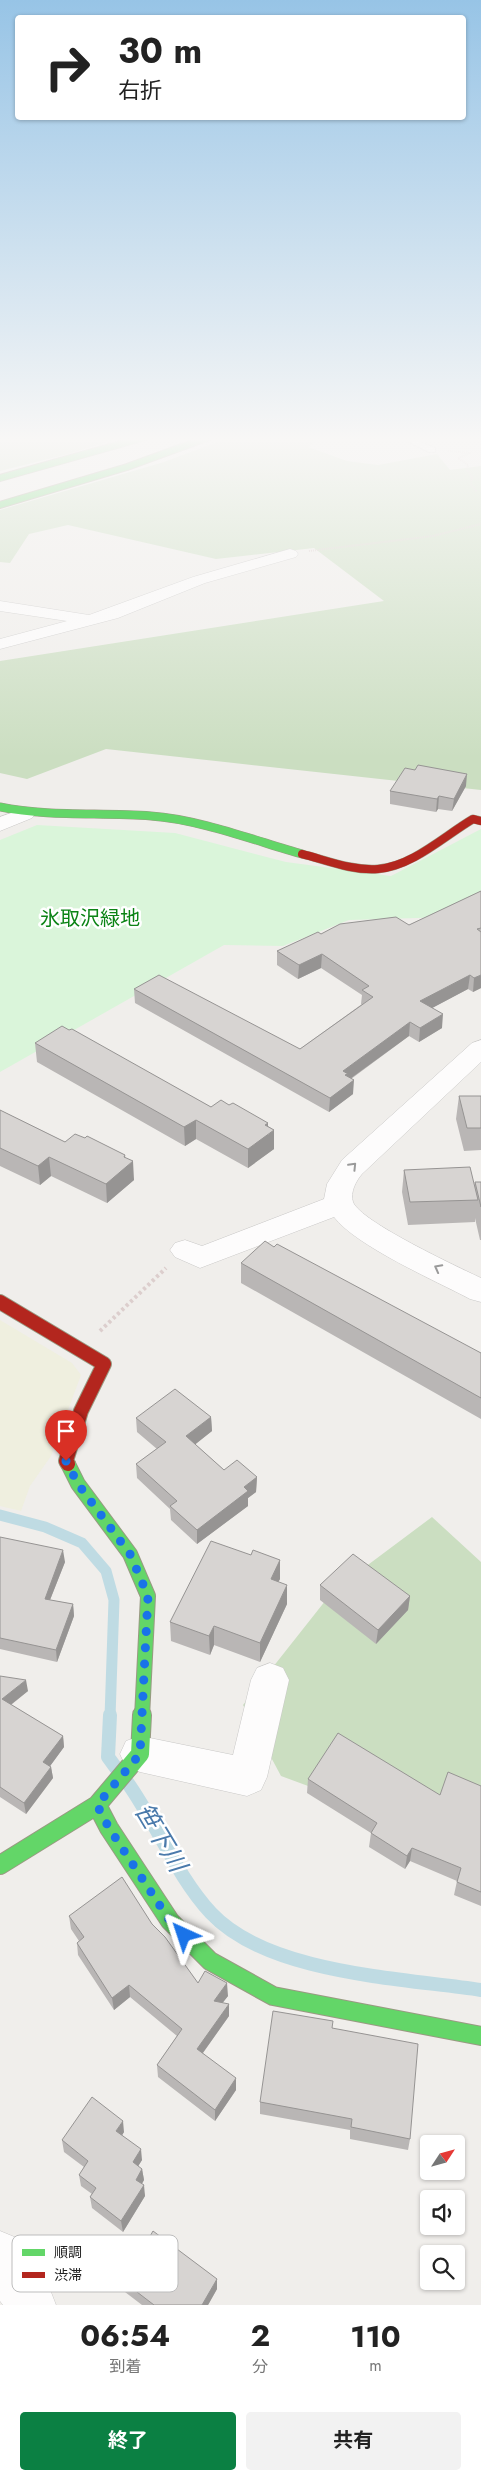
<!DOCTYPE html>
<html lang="ja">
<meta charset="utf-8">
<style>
body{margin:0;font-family:Jost,"Noto Sans JP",sans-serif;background:#f2f2f2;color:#222;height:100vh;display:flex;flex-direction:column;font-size:19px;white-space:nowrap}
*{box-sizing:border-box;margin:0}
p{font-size:16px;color:#767676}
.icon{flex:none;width:28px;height:28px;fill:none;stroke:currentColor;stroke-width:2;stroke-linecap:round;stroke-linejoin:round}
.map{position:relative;height:2305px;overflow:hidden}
.sheet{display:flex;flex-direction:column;background:#fff;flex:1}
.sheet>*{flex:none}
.hud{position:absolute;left:15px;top:15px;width:451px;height:105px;border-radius:5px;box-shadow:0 1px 4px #0004;background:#fff;color:#222;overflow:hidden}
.needle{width:32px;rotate:54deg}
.tools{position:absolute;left:420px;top:2135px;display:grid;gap:10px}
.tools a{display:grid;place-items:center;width:45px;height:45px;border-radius:5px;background:#fff;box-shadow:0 1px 4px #0004;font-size:25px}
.pin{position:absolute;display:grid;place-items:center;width:42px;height:42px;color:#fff;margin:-51px -21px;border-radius:50% 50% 50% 0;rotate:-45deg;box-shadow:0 0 5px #0007}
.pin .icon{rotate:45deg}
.me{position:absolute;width:55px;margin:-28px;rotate:318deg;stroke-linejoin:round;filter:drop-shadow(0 0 4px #0008)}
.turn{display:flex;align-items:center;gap:18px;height:105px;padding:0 20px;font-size:22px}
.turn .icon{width:65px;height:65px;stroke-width:2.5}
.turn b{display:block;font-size:35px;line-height:42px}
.eta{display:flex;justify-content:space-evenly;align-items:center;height:85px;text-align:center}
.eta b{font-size:30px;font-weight:700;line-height:35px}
.cta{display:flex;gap:10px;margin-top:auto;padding:10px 20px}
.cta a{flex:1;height:58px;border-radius:5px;background:#0b8043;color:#fff;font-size:20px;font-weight:700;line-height:58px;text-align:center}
.cta a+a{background:#f2f2f2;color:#222}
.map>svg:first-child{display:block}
.farmland{fill:#efefdf}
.forest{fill:#cbdec1}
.park{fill:#daf5da}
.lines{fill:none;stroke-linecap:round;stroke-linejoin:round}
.stream-far1{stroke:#bfdbe3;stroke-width:11}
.stream{stroke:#bfdbe3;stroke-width:14}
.lane-casing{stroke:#c9c8c7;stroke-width:2}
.street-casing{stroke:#c9c8c7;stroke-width:1}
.fast-far3-casing{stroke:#999a82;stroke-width:8}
.fast-far2-casing{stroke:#999a82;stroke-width:9}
.fast-far1-casing{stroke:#999a82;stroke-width:16}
.fast-casing{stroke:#999a82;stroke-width:20}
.jam-far1-casing{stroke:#999a82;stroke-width:9}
.jam-casing{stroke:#999a82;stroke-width:16}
.path-far1{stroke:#dccecd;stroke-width:2;stroke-dasharray:1 1;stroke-linecap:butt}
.path{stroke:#dccecd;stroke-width:4;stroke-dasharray:3 3;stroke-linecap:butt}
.lane{fill:#fdfcfc;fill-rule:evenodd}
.street{fill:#fdfcfc;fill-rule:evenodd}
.fast-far3{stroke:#63d668;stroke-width:6}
.fast-far2{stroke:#63d668;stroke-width:8}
.fast-far1{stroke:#63d668;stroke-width:14}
.fast{stroke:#63d668;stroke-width:18}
.jam-far1{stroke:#b3261e;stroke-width:8}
.jam{stroke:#b3261e;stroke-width:14}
.wall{fill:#b9b6b5}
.shaded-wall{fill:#969493}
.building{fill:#d7d4d2;stroke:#969493}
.oneway{stroke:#9a9a9a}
.route{stroke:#1a73e8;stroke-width:9;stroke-dasharray:0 16.2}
.labels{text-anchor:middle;stroke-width:5;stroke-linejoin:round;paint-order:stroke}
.park-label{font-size:20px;fill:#0c8416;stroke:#fff}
.near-water-label{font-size:25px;font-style:italic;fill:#4a7aab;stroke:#fff}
.key{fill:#fff;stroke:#bdbdbd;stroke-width:1}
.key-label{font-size:14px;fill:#222}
</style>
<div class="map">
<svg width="481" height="2305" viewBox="0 0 481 2305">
<rect width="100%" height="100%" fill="#f0eeeb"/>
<path class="farmland" d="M0,1320L72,1363L81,1375L51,1456L30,1486L21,1511L0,1506Z"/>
<path class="forest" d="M0,436H127L68,454L0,471Z
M233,436H321L308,447L347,461L378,465L437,454L450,470L481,466V790L106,749L27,779L0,773V661L384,601L314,548L216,559L68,525L29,534L10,563L0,562V510L164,462Z
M432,1517L481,1562V1826L384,1814L281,1776L243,1705L333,1591Z"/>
<path class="park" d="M37,825L175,833L286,862L391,876L481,829V890L452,917L349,920L283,946L224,945L0,1072V840Z"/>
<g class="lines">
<path class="stream-far1" d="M0,1515L45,1527L82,1543L106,1571L114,1600L110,1717"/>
<path class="stream" d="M110,1715L108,1757L116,1768
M127,1782C157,1824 176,1875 211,1913C268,1974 402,1978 481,1990"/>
<defs>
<path id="lane" d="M426,436H437L420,442L435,448V452H429L409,442Z"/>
<path id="street" d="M290,549L296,551L298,554L296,557L205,583L118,618L0,649V639L67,621L0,611V601L89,615L193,577Z
M25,808L32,810L35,814L32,818L0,831V817Z
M481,1040V1062L362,1174C356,1181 350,1192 353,1202C361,1222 458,1267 481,1278V1302L470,1299C436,1281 356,1246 334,1217L200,1268L175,1257L170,1250L175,1243L185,1240L202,1246L324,1199L327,1184L342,1160L472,1043Z
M270,1663L283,1668L289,1680L267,1777L261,1790L247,1796L140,1772L126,1767L120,1754L126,1741L140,1736L233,1755L251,1680L257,1668Z
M0,2231L17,2238L49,2287L56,2305H3L0,2301Z"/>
<path id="fast-far3" d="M0,478L149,436
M0,505L127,467L212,436"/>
<path id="fast-far2" d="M0,807C50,817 100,812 151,816C198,819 256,841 302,854"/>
<path id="fast-far1" d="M68,1464L78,1484L130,1554L148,1596L142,1717"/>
<path id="fast" d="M97,1805L109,1828L170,1921L210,1961L273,1996L481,2036
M0,1865L97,1805L140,1754L142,1715"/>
<path id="jam-far1" d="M302,854C326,860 352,871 378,869C413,866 444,836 473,819L481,821"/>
<path id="jam" d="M0,1302L104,1364L81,1411L66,1461L68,1464"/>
</defs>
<use href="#lane" class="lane-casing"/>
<use href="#street" class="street-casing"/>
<use href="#fast-far3" class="fast-far3-casing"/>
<use href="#fast-far2" class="fast-far2-casing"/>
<use href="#fast-far1" class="fast-far1-casing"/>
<use href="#fast" class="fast-casing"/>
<use href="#jam-far1" class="jam-far1-casing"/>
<use href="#jam" class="jam-casing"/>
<path class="path-far1" d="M47,437L54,436
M448,451L471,453L458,458L468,465L467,470L472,477L471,484L477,492
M309,551L433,536L481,524"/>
<path class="path" d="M100,1331L166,1268"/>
<use href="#lane" class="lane"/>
<use href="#street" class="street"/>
<use href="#fast-far3" class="fast-far3"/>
<use href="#fast-far2" class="fast-far2"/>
<use href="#fast-far1" class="fast-far1"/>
<use href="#fast" class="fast"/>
<use href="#jam-far1" class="jam-far1"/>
<use href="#jam" class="jam"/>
</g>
<path class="wall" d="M415,770L466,786L452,811L438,809L436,812L390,804V791Z
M481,891V988L473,992L468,989L432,1008L442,1028L419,1042L409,1036L351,1079L353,1094L329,1112L135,1003L134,989L300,1049L362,1004H361L362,995L321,968L298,979L277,965V951L321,934L409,925Z
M69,1030L211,1107L229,1105L268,1123V1126L274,1130V1149L248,1168L196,1139L185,1146L37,1062L35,1043Z
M459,1096H481V1150L464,1151L456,1119Z
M0,1110L65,1142L85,1138L125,1155V1157L134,1180L107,1203L51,1176L40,1185L0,1166Z
M404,1170L474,1186L475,1182H481V1240H480L475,1218V1222L408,1225L402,1192Z
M241,1263L481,1353V1419L241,1283Z
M211,1417L212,1431L195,1444L224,1470L257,1477L256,1492L248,1498V1506L197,1544L171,1520L170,1509L137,1478L136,1464L157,1449L137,1432L136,1418Z
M0,1537L65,1562L50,1600L73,1604L74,1616L57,1662L0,1649Z
M251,1555L280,1560V1579L278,1582L287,1604L260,1662L214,1645L210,1655L171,1641L170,1622Z
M320,1585L410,1596L408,1610L376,1644L320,1600Z
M0,1676L28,1691L11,1705L63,1736L64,1747L50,1766L51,1767L53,1778L26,1814L0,1797Z
M308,1779L440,1795L481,1786V1906L454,1895L457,1881L410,1861L405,1869L369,1847L371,1833L307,1793Z
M69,1916L152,1924L198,1983L228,1996L222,2003L229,2016L203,2053L236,2090L215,2121L158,2077L157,2065L177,2036L130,1997L114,2010L78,1955L77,1943L79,1941L71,1929Z
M332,2028L410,2139L408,2150L350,2139V2130L260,2114V2102Z
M124,2132L122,2135L142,2160L138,2166L142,2169L144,2180L142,2184L145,2196L123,2232L92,2208L90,2197L92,2194L81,2186L79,2175L84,2167L64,2152L62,2140Z
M124,2282L217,2289L208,2305H142L125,2292Z"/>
<path class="shaded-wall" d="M467,774L466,786L452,811L454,799Z
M439,796L438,809L436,812L437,799Z
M322,954L321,968L298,979L299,965Z
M470,975L468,989L419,1015L420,1001Z
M481,975V988L473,992L474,978Z
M443,1014L442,1028L419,1042L420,1028Z
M410,1022L409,1036L347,1081L354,1080L353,1094L329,1112L330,1098L343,1071Z
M196,1120V1139L185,1146L184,1127Z
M268,1123V1135L274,1130V1149L248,1168V1149L265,1125Z
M125,1155L126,1167L133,1161L134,1180L107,1203L106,1184Z
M49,1157L51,1176L40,1185L38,1166Z
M211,1417L212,1431L187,1451L186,1436Z
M257,1477L256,1492L248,1498V1506L197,1544V1530L244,1487Z
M63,1550L65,1562L46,1610L45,1599Z
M280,1560V1579L270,1598L271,1579Z
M287,1585V1604L260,1662V1643Z
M410,1596L408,1610L376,1644L378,1630Z
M73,1604L74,1616L57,1662L56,1650Z
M214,1626V1645L210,1655L209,1636Z
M26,1680L28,1691L4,1710L2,1699Z
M63,1736L64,1747L45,1773L43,1762Z
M51,1767L53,1778L26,1814L24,1803Z
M412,1848L410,1861L405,1869L407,1856Z
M227,1983L228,1996L214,2014V2001Z
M129,1985L130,1997L114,2010L112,1998Z
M229,2004V2016L197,2061V2049Z
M236,2078V2090L215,2121V2110Z
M123,2121L124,2132L118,2142L116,2131Z
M141,2149L142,2160L134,2173L133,2162Z
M142,2169L144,2180L138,2190L136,2180Z
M144,2185L145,2196L123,2232L121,2221Z
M217,2279V2289L208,2305H202Z"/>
<path class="building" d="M418,765L467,774L454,799L439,796L437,799L390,791L405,768L415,770Z
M481,891V928L477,929L481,932V975L474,978L470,975L420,1001L443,1014L420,1028L410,1022L343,1071L348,1074L345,1075L354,1080L330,1098L134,989L159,975L300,1049L373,997L362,990L369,986L322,954L299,965L277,951L318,932L321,934L340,924L396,917L409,925Z
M62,1026L69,1030L72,1029L211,1107L221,1100L229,1105L233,1103L268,1123L265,1125L274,1130L248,1149L196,1120L184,1127L35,1043Z
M459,1096H481V1128H467Z
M0,1110L65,1142L75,1134L85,1138L87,1136L125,1155L124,1157L133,1161L106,1184L49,1157L38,1166L0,1148Z
M470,1167L478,1200L410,1202L404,1170Z
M475,1182H481V1207Z
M265,1241L274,1247L277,1244L481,1353V1398L241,1263Z
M175,1389L211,1417L186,1436L224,1470L237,1460L257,1477L244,1487L248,1491L197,1530L170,1506L177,1501L136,1464L166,1442L136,1418Z
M0,1537L63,1550L45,1599L73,1604L56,1650L0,1638Z
M211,1541L251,1555L253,1550L280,1560L271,1579L287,1585L260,1643L214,1626L209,1636L170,1622Z
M353,1554L410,1596L378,1630L320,1585Z
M0,1676L26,1680L2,1699L63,1736L43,1762L51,1767L24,1803L0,1787Z
M338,1733L440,1795L448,1772L481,1786V1892L457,1882L461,1868L412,1848L407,1856L371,1833L377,1823L308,1779Z
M122,1877L152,1924L165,1937L198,1983L205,1971L227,1983L214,2001L229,2004L197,2049L236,2078L215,2110L157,2065L182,2029L129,1985L112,1998L77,1943L84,1937L69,1916Z
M273,2011L333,2021L332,2028L418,2044L410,2139L351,2127L352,2119L260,2102Z
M92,2097L123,2121L116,2131L141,2149L133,2162L142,2169L136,2180L144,2185L121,2221L90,2197L96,2188L79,2175L88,2161L62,2140Z
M153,2231L217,2279L202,2305H154L124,2282Z"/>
<defs><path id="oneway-chevron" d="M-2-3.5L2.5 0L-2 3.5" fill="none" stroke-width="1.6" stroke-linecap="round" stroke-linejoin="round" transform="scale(1.25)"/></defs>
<g class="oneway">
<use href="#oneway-chevron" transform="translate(353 1166) rotate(-46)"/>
<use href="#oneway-chevron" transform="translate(438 1268) rotate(-152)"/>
</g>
<linearGradient id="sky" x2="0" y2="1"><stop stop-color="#97c4e6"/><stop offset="0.58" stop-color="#f8f7f6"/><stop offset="1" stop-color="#f8f7f6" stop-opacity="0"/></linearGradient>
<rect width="481" height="758" fill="url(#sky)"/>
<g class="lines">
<path class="route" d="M66,1461L78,1484L130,1554L148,1596L140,1754L97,1805L109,1828L170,1921L184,1935"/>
</g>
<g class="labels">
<g class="park-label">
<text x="90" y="925">氷取沢緑地</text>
</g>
<g class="near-water-label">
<text transform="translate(161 1837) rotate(59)" y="9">笹下川</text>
</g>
</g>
<rect x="12" y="2235" width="166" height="57" rx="8" class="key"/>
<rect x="22" y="2249" width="23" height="7" fill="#63d668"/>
<rect x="22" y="2272" width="23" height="6" fill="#b3261e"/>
<g class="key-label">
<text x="54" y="2257">順調</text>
<text x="54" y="2280">渋滞</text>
</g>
</svg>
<div class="tools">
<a><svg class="needle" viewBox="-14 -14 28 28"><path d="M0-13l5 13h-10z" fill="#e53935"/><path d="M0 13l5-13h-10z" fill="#767676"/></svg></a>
<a><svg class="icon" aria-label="sound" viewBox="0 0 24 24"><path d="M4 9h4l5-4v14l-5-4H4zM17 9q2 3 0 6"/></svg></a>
<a><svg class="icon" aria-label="search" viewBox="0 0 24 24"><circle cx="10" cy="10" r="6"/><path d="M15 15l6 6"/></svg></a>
</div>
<div class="pin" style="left:66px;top:1461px;background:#d93025"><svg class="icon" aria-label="arrive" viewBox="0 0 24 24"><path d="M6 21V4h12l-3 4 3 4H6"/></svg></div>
<svg class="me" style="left:184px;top:1935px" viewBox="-20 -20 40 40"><path d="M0-17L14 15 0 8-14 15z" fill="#1a73e8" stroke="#fff" stroke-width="4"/></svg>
<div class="hud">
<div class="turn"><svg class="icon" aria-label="right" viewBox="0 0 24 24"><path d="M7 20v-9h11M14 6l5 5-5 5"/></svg><div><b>30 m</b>右折</div></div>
</div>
</div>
<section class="sheet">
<div class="eta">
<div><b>06:54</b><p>到着</p></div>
<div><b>2</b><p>分</p></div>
<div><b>110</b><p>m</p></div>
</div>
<div class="cta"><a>終了</a><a>共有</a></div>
</section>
